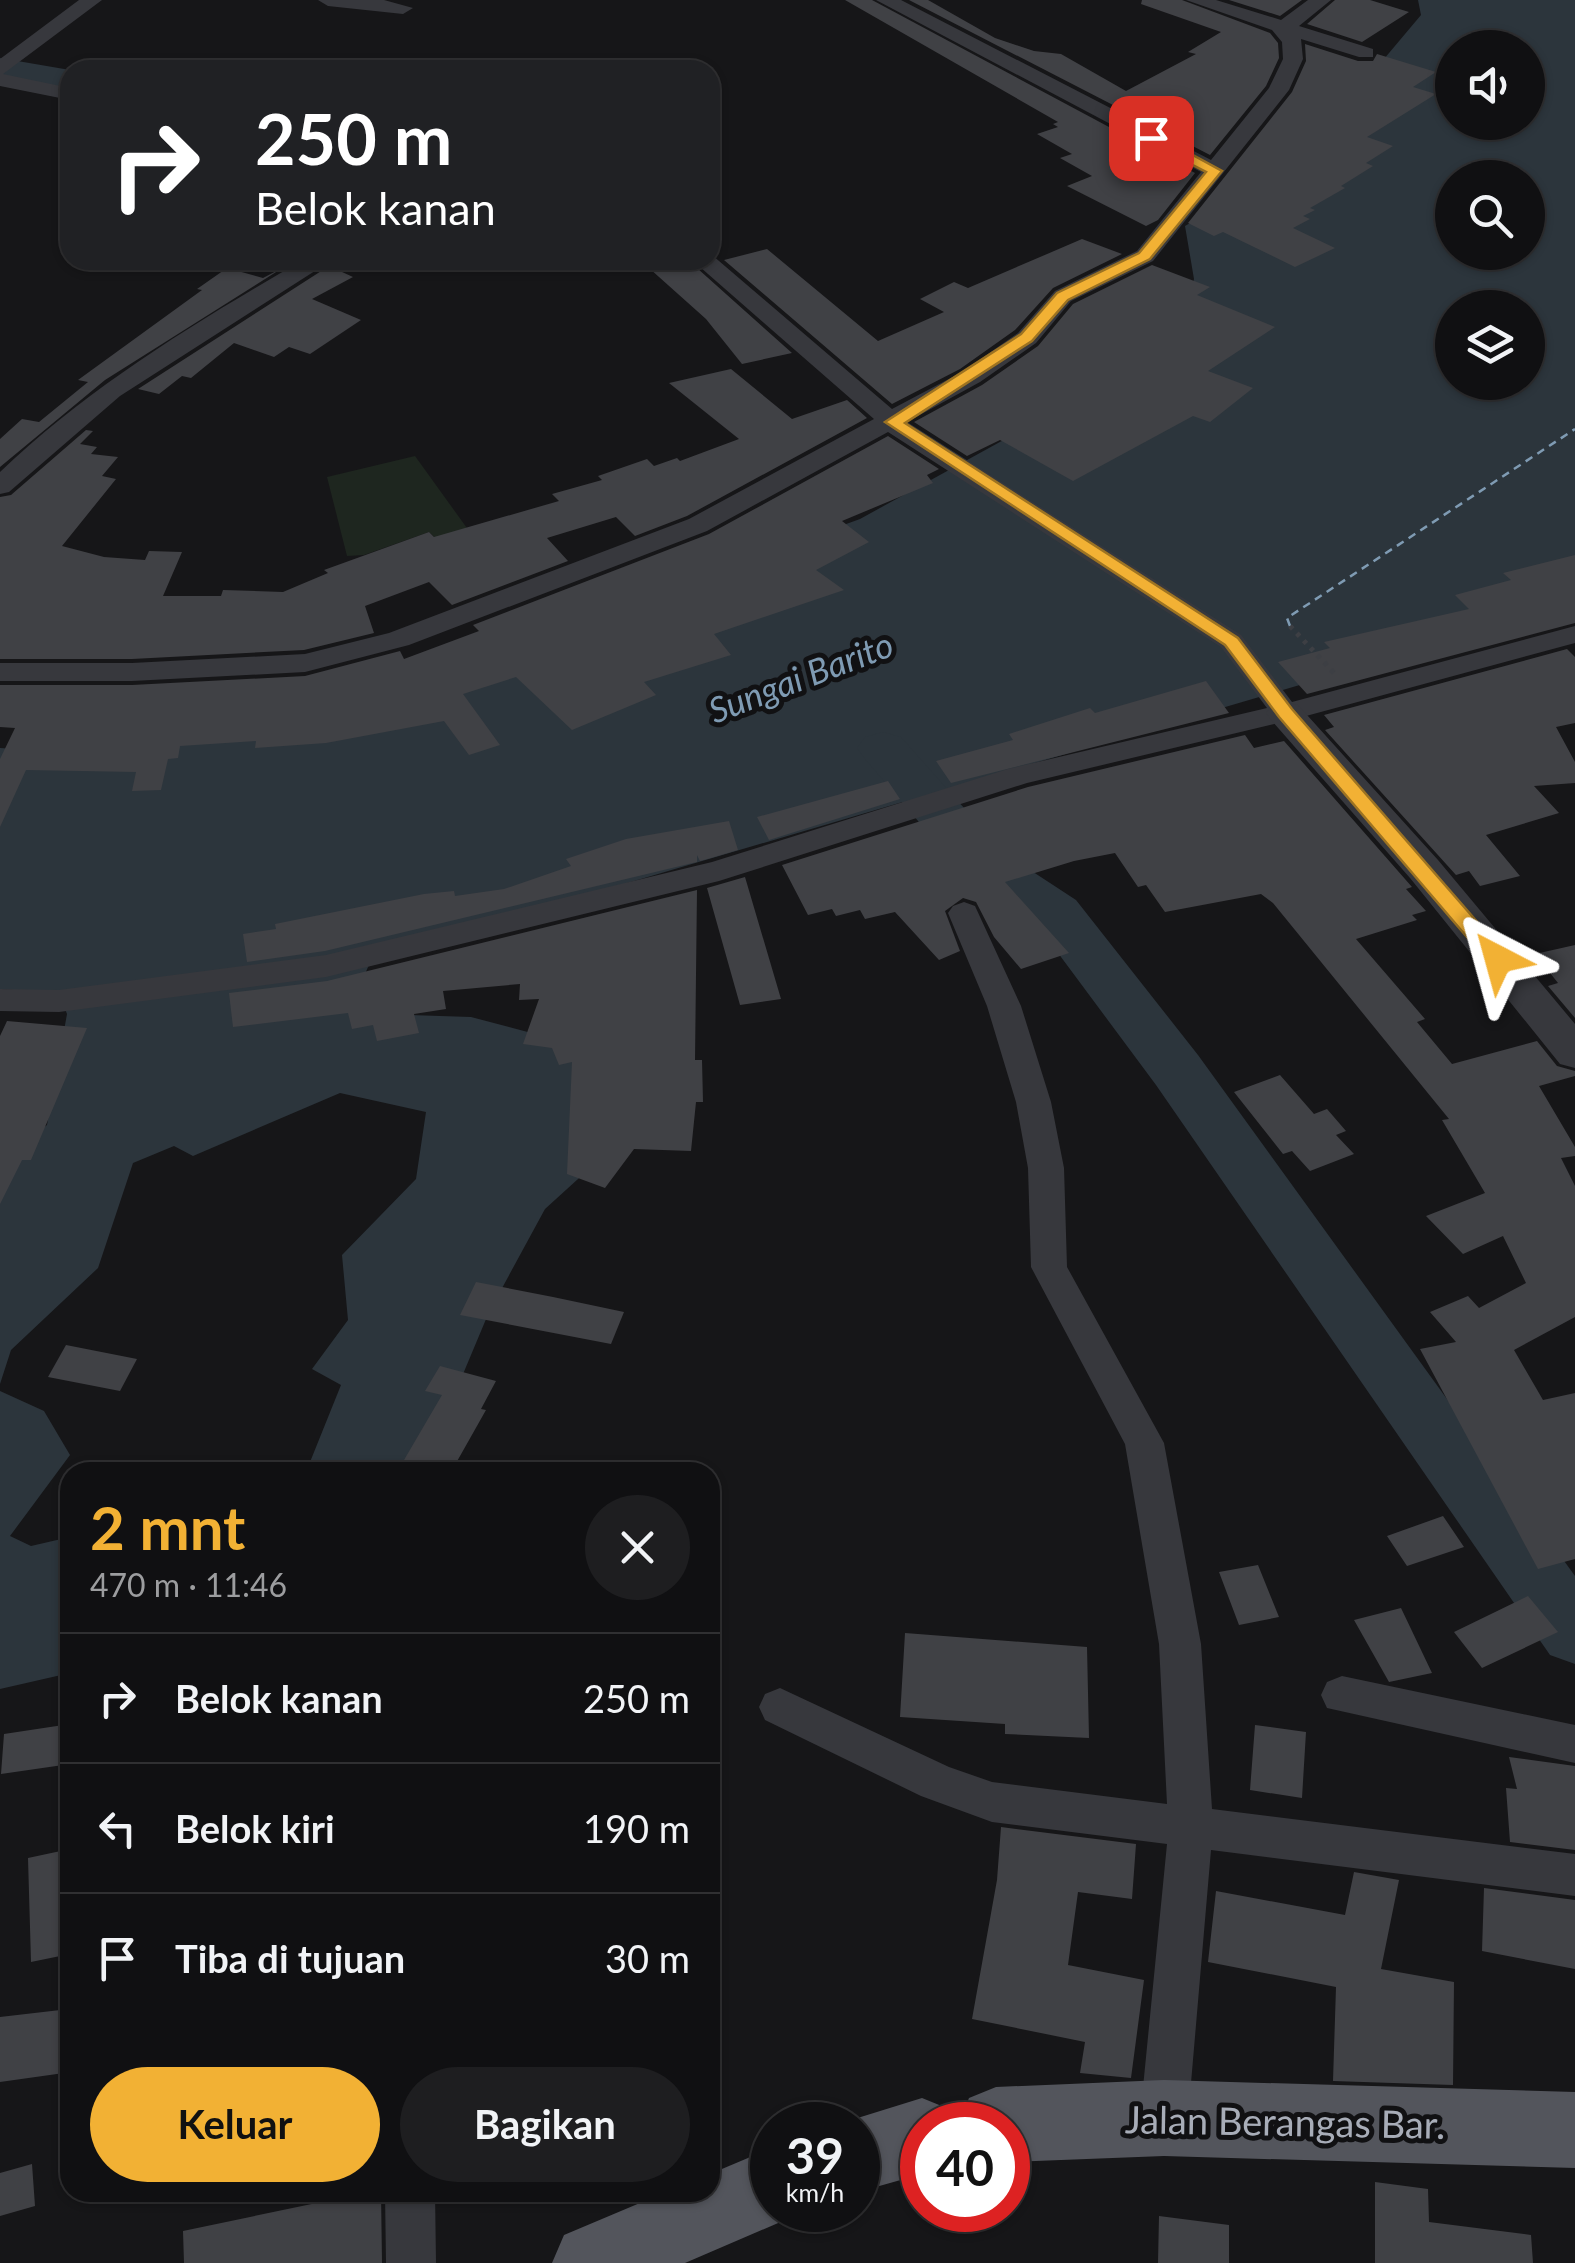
<!DOCTYPE html>
<html lang="id">
<meta charset="utf-8">
<style>
body{margin:0;font-family:Lato,sans-serif;background:#1e1e20;color:#f1f3f6;height:100vh;display:flex;flex-direction:column;font-size:38px;white-space:nowrap}
*{box-sizing:border-box;margin:0}
p{font-size:32px;color:#9c9d9f}
.icon{flex:none;width:55px;height:55px;fill:none;stroke:currentColor;stroke-width:2;stroke-linecap:round;stroke-linejoin:round}
.map{position:relative;flex:1;overflow:hidden}
.sheet{position:absolute;left:60px;top:1462px;width:660px;height:740px;display:flex;flex-direction:column;background:#101012;border-radius:30px;box-shadow:0 2px 8px #0004,0 0 0 2px #303032}
.sheet>*{flex:none}
.top-card{position:absolute;left:60px;top:60px;width:660px;height:210px;border-radius:30px;box-shadow:0 2px 8px #0004,0 0 0 2px #303032;background:#202124;color:#fff;overflow:hidden}
.controls{position:absolute;left:1435px;top:30px;display:grid;gap:20px}
.controls a{display:grid;place-items:center;width:110px;height:110px;border-radius:50%;background:#101012;box-shadow:0 2px 8px #0004,0 0 0 2px #303032;font-size:50px}
.speed{position:absolute;left:750px;top:2102px;display:flex;gap:20px;font-size:50px;font-weight:700;text-align:center}
.speed>*{display:grid;place-content:center;width:130px;height:130px;border-radius:50%;background:#101012;box-shadow:0 2px 8px #0004,0 0 0 2px #303032;line-height:1}
.speed small{font-size:25px;font-weight:400}
.speed .limit{border:15px solid #d22;background:#fff;color:#111}
.pin{position:absolute;display:grid;place-items:center;width:85px;height:85px;color:#fff;margin:-42px;border-radius:20px;box-shadow:0 5px 15px #0006}
.me{position:absolute;width:110px;margin:-55px;rotate:321deg;stroke-linejoin:round;filter:drop-shadow(0 0 8px #0008)}
.turn{display:flex;align-items:center;gap:35px;height:210px;padding:0 30px;font-size:45px}
.turn .icon{width:130px;height:130px;stroke-width:2.5}
.turn b{display:block;font-size:70px;line-height:85px}
.round{display:grid;place-items:center;flex:none;width:105px;height:105px;border-radius:52px;background:#1e1e20}
.summary{display:flex;align-items:center;justify-content:space-between;height:170px;padding:0 30px}
h1{font-size:60px;font-weight:700;line-height:75px;color:#f2b134}
.action{display:flex;gap:20px;margin-top:auto;padding:20px 30px}
.action a{flex:1;height:115px;border-radius:60px;background:#f2b134;color:#111;font-size:40px;font-weight:700;line-height:115px;text-align:center}
.action a+a{background:#1e1e20;color:#f1f3f6}
ul{padding:0;list-style:none}
li{display:flex;align-items:center;gap:30px;height:130px;padding:0 30px;border-top:2px solid #303032}
li div{flex:1}
li b{display:block;font-size:38px}
li em{font-style:normal}
.map>svg:first-child{display:block}
.green{fill:#1e261f}
.water{fill:#2c353c;fill-rule:evenodd}
.lines{fill:none;stroke-linecap:round;stroke-linejoin:round}
.river{fill:#2c353c;fill-rule:evenodd}
.ferry{stroke:#7f9bb3;stroke-width:2.5;stroke-dasharray:8 6;stroke-linecap:butt}
.building{fill:#404145}
.path{stroke:#3d3f44;stroke-width:5;stroke-dasharray:4 6;stroke-linecap:butt}
.minor{fill:#37383d;fill-rule:evenodd}
.tertiary{fill:#37383d;fill-rule:evenodd}
.primary{fill:#53555c;fill-rule:evenodd}
.route{fill:#f2b134;stroke:#9d7322;stroke-width:2.5}
.labels{text-anchor:middle;stroke-width:10;stroke-linejoin:round;paint-order:stroke}
.water-label{font-size:35px;font-style:italic;fill:#7f9bb3;stroke:#111113}
.near-street-label{font-size:38px;fill:#a8adb8;stroke:#111113}
</style>
<div class="map">
<svg width="1575" height="2263" viewBox="0 0 1575 2263">
<rect width="100%" height="100%" fill="#161618"/>
<path class="green" d="M415,456L477,542L448,550L429,532L364,555L347,556L327,477Z"/>
<path class="water" d="M1418,0H1575V604L529,912L378,944L348,1013L471,1017L569,1043L611,1149L545,1209L489,1312L422,1472H306L341,1385L312,1369L348,1320L342,1255L416,1179L426,1112L340,1093L193,1156L174,1146L133,1163L98,1268L11,1350L0,1384V1160L47,1125L67,1014L59,993L0,989V748L17,749L592,616L860,519L1078,399L1187,308L1194,279L1185,226L1321,147L1352,97L1421,15ZM1452,48H1528V122H1452ZM1452,178H1528V252H1452ZM1452,308H1528V382H1452Z
M0,1391L44,1411L70,1455L10,1536L31,1546L70,1537V1673L0,1689Z"/>
<g class="lines">
<path class="river" d="M0,58L70,70V92L0,80Z
M883,732L901,737L1004,853L1076,900L1198,1055L1575,1576V1664L1550,1655L1156,1085L1038,926L966,877L865,759L857,748L865,737Z"/>
<path class="ferry" d="M1290,626L1287,618L1575,429"/>
</g>
<path class="building" d="M845,0H872L1195,173L1158,220L1146,226L1067,186L1092,176L1060,158L1072,154L1037,134L1058,127L1053,124L1058,122Z
M909,0H928L995,38L1034,51L1061,54L1126,91L1196,54L1188,52L1221,32L1141,4L1142,0H1182L1270,33L1278,43L1279,58L1266,86L1210,155Z
M1229,0H1302L1280,16Z
M1335,0H1370L1409,12L1362,42L1307,24Z
M1305,44L1358,61H1373L1377,54L1436,72L1413,87L1436,94L1367,137L1393,146L1366,163L1373,166L1341,186L1345,188L1310,208L1315,210L1303,216L1310,219L1293,228L1335,248L1295,267L1223,232L1214,236L1188,223L1292,92L1306,61Z
M1082,239L1122,254L1053,288L1015,330L960,369L892,404L724,260L767,249L878,341L944,312L920,299L954,282L968,288Z
M640,260H688L792,353L742,364L706,319Z
M1152,265L1210,287L1197,295L1275,327L1208,371L1253,388L1210,422L1193,416L1073,481L1000,440L967,456L914,422L982,385L1038,346L1073,304Z
M329,266L353,277L312,299L361,320L310,354L289,347L274,357L234,343L191,378L182,376L159,394L138,389Z
M284,267L105,380L0,467V439L22,419L39,422L88,382L78,380L202,290L197,289L227,268L263,278Z
M731,369L792,419L847,400L867,418L687,516L635,536L616,517L547,538L568,561L452,605L429,582L365,606L374,633L304,650L132,659H0V497L11,495L86,430L93,431L80,444L97,447L91,454L118,457L102,476L116,479L62,546L104,557L145,560L149,551L182,552L163,596H221L223,590L283,592L328,573L324,570L429,532L434,537L559,501L552,494L602,480L598,476L647,459L654,466L677,458L680,461L739,439L669,383Z
M888,436L939,469L927,475L933,483L842,521L869,542L816,570L844,590L714,634L731,655L644,682L656,695L572,730L516,677L463,694L500,745L469,755L444,721L326,743L255,748L256,741L180,746L178,758L168,759L161,790L132,791L136,772L26,770L0,827V759L15,728L0,727V685H132L305,676L400,651L404,659L479,631L473,625L709,534Z
M1575,555V623L1307,694L1278,662L1330,648L1324,642L1469,609L1455,595L1511,580L1503,573Z
M1567,649L1575,657V723L1556,727L1575,762V783L1534,786L1559,813L1486,835L1520,876L1480,886L1469,871L1456,875L1325,730L1334,727L1324,715Z
M1206,681L1229,713L951,783L936,761L1013,740L1009,734L1090,708L1095,713Z
M1245,735L1254,748L1284,741L1412,887L1406,889L1426,911L1412,915L1417,920L1356,939L1425,1019L1417,1022L1452,1064L1537,1041L1557,1066L1575,1071V1076L1539,1086L1575,1147V1156L1561,1158L1575,1186V1317L1514,1350L1543,1400L1575,1393V1559L1538,1569L1420,1349L1456,1342L1430,1312L1468,1296L1479,1308L1526,1283L1503,1236L1463,1254L1426,1216L1485,1193L1442,1120L1449,1119L1273,903L1261,894L1165,912L1146,885L1138,887L1115,853L1074,861L1005,882L1069,953L1021,969L994,937L976,902L963,898L945,911L960,951L939,960L895,912L865,919L860,910L836,916L832,909L808,915L782,865L1028,787Z
M888,781L900,799L769,840L757,817Z
M729,821L738,850L711,858L700,861L697,855V862L325,951L247,962L243,934L276,929L275,924L424,894L454,891L455,896L504,889L571,866L566,859L626,839Z
M745,877L781,999L740,1005L707,888Z
M697,890L695,1060H702L703,1102H696L691,1151L634,1149L605,1188L567,1174L572,1062L559,1065L552,1048L523,1044L539,999L519,1000L520,984L443,991L446,1009L414,1014L419,1033L377,1041L373,1025L352,1029L348,1013L233,1027L229,993L327,981Z
M1575,945V1018L1548,986L1558,983L1535,954Z
M7,1021L87,1028L31,1160H22L0,1204V1036Z
M1280,1075L1314,1114L1327,1109L1346,1131L1336,1135L1354,1154L1310,1171L1292,1151L1283,1154L1234,1092Z
M476,1282L553,1297L624,1312L611,1344L460,1315Z
M66,1345L137,1359L120,1391L48,1377Z
M440,1366L496,1381L481,1409L486,1410L451,1472H397L442,1395L425,1391Z
M1443,1516L1464,1547L1407,1566L1387,1536Z
M1258,1565L1279,1617L1239,1625L1219,1572Z
M1528,1596L1558,1632L1482,1668L1454,1632Z
M1401,1608L1432,1673L1389,1682L1354,1620Z
M905,1633L1087,1647L1089,1738L1005,1734V1724L900,1717Z
M70,1724V1764L1,1774L4,1734Z
M1255,1725L1306,1732L1302,1798L1250,1790Z
M1509,1757L1575,1766V1850L1510,1842L1506,1788L1517,1789Z
M1001,1827L1136,1844L1132,1899L1078,1892L1068,1965L1144,1980L1131,2078L1080,2073L1085,2042L972,2019L997,1880Z
M70,1849V1954L31,1962L28,1858Z
M1354,1872L1399,1880L1381,1969L1454,1982L1453,2085L1333,2081L1336,1987L1208,1962L1216,1891L1345,1915Z
M1484,1888L1575,1900V1969L1482,1951Z
M69,2009L64,2073L0,2082V2017Z
M32,2164L35,2206L0,2216V2173Z
M1375,2182L1428,2189L1429,2222L1531,2235L1533,2263H1375Z
M326,2192H381L382,2263H184L183,2231L326,2201Z
M1159,2216L1229,2225V2263H1158Z"/>
<g class="lines">
<path class="path" d="M1290,626L1335,674"/>
<path class="minor" d="M79,0H102L3,74L70,88V100L0,86V59Z
M318,0H384L413,8L403,14L328,6Z
M876,0H901L1211,160L1269,88L1283,59L1282,42L1272,30L1186,0H1216L1281,20L1308,0H1331L1299,26L1373,49V57H1359L1301,39L1303,59L1289,90L1153,261L1071,301L1036,343L980,382L907,422L1241,635L1292,702L1575,626V643L1295,719L1027,783L719,881L326,977L59,1012L0,1011V989L59,990L326,955L712,862L1008,769L1267,708L1221,647L888,432L707,531L409,645L305,672L132,681H0V663H132L305,654L389,633L689,519L874,419L692,260H710L712,255L892,409L962,372L1018,333L1055,291L1137,251L1201,172Z
M303,260H332L120,396L9,492L0,494V472C90,386 196,322 303,260Z
M964,902L975,906L1021,1006L1051,1102L1064,1168L1067,1267L1164,1443L1201,1644L1212,1809L1575,1854V1896L1211,1850L1188,2118L1181,2135L1164,2142L1147,2135L1140,2118L1167,1844L992,1822L921,1796L765,1720L759,1707L765,1694L780,1688L949,1767L992,1782L1167,1804L1159,1644L1125,1444L1031,1267L1028,1168L1016,1102L987,1006L948,913L953,906Z
M1342,1676L1575,1725V1763L1327,1708L1321,1695L1327,1682Z
M385,2192H435L436,2263H386Z"/>
<path class="tertiary" d="M1285,702L1298,705L1438,860L1575,1024V1068L1560,1064L1410,878L1272,721L1266,713L1272,705Z"/>
<path class="primary" d="M1164,2080L1575,2092V2168L1164,2156L1008,2162V2125H958L969,2098L996,2087Z
M922,2098L949,2109L956,2125H922V2174L858,2192V2125H835Z
M772,2148V2210H801L799,2214L685,2263H552L564,2235L666,2192H710V2174Z"/>
</g>
<path class="route" d="M1146,135H1156L1222,171L1150,259L1068,300L1032,341L905,423L1238,638L1292,709L1505,954V964H1490L1279,717L1225,645L885,422L1021,334L1057,293L1139,253L1206,172L1146,141Z"/>
<g class="labels">
<g class="water-label">
<text transform="translate(801 678) rotate(-21)" y="12">Sungai Barito</text>
</g>
<g class="near-street-label">
<text transform="translate(1285 2123) rotate(1)" y="13">Jalan Berangas Bar.</text>
</g>
</g>
</svg>
<div class="controls">
<a><svg class="icon" aria-label="sound" viewBox="0 0 24 24"><path d="M4 9h4l5-4v14l-5-4H4zM17 9q2 3 0 6"/></svg></a>
<a><svg class="icon" aria-label="search" viewBox="0 0 24 24"><circle cx="10" cy="10" r="6"/><path d="M15 15l6 6"/></svg></a>
<a><svg class="icon" aria-label="layers" viewBox="0 0 24 24"><path d="M12 4l9 5-9 5-9-5zM3 14l9 5 9-5"/></svg></a>
</div>
<div class="speed"><div>39<small>km/h</small></div><div class="limit">40</div></div>
<div class="pin" style="left:1151px;top:138px;background:#d93025"><svg class="icon" aria-label="arrive" viewBox="0 0 24 24"><path d="M6 21V4h12l-3 4 3 4H6"/></svg></div>
<svg class="me" style="left:1498px;top:959px" viewBox="-20 -20 40 40"><path d="M0-17L14 15 0 8-14 15z" fill="#f2b134" stroke="#fff" stroke-width="4"/></svg>
<div class="top-card">
<div class="turn"><svg class="icon" aria-label="right" viewBox="0 0 24 24"><path d="M7 20v-9h11M14 6l5 5-5 5"/></svg><div><b>250 m</b>Belok kanan</div></div>
</div>
<section class="sheet">
<div class="summary"><div><h1>2 mnt</h1><p>470 m · 11:46</p></div><a class="round"><svg class="icon" aria-label="close" viewBox="0 0 24 24"><path d="M6 6l12 12M18 6L6 18"/></svg></a></div>
<ul>
<li><svg class="icon" aria-label="right" viewBox="0 0 24 24"><path d="M7 20v-9h11M14 6l5 5-5 5"/></svg><div><b>Belok kanan</b></div><em>250 m</em></li>
<li><svg class="icon" aria-label="left" viewBox="0 0 24 24"><path d="M17 20v-9H6M10 6l-5 5 5 5"/></svg><div><b>Belok kiri</b></div><em>190 m</em></li>
<li><svg class="icon" aria-label="arrive" viewBox="0 0 24 24"><path d="M6 21V4h12l-3 4 3 4H6"/></svg><div><b>Tiba di tujuan</b></div><em>30 m</em></li>
</ul>
<div class="action"><a>Keluar</a><a>Bagikan</a></div>
</section>
</div>
